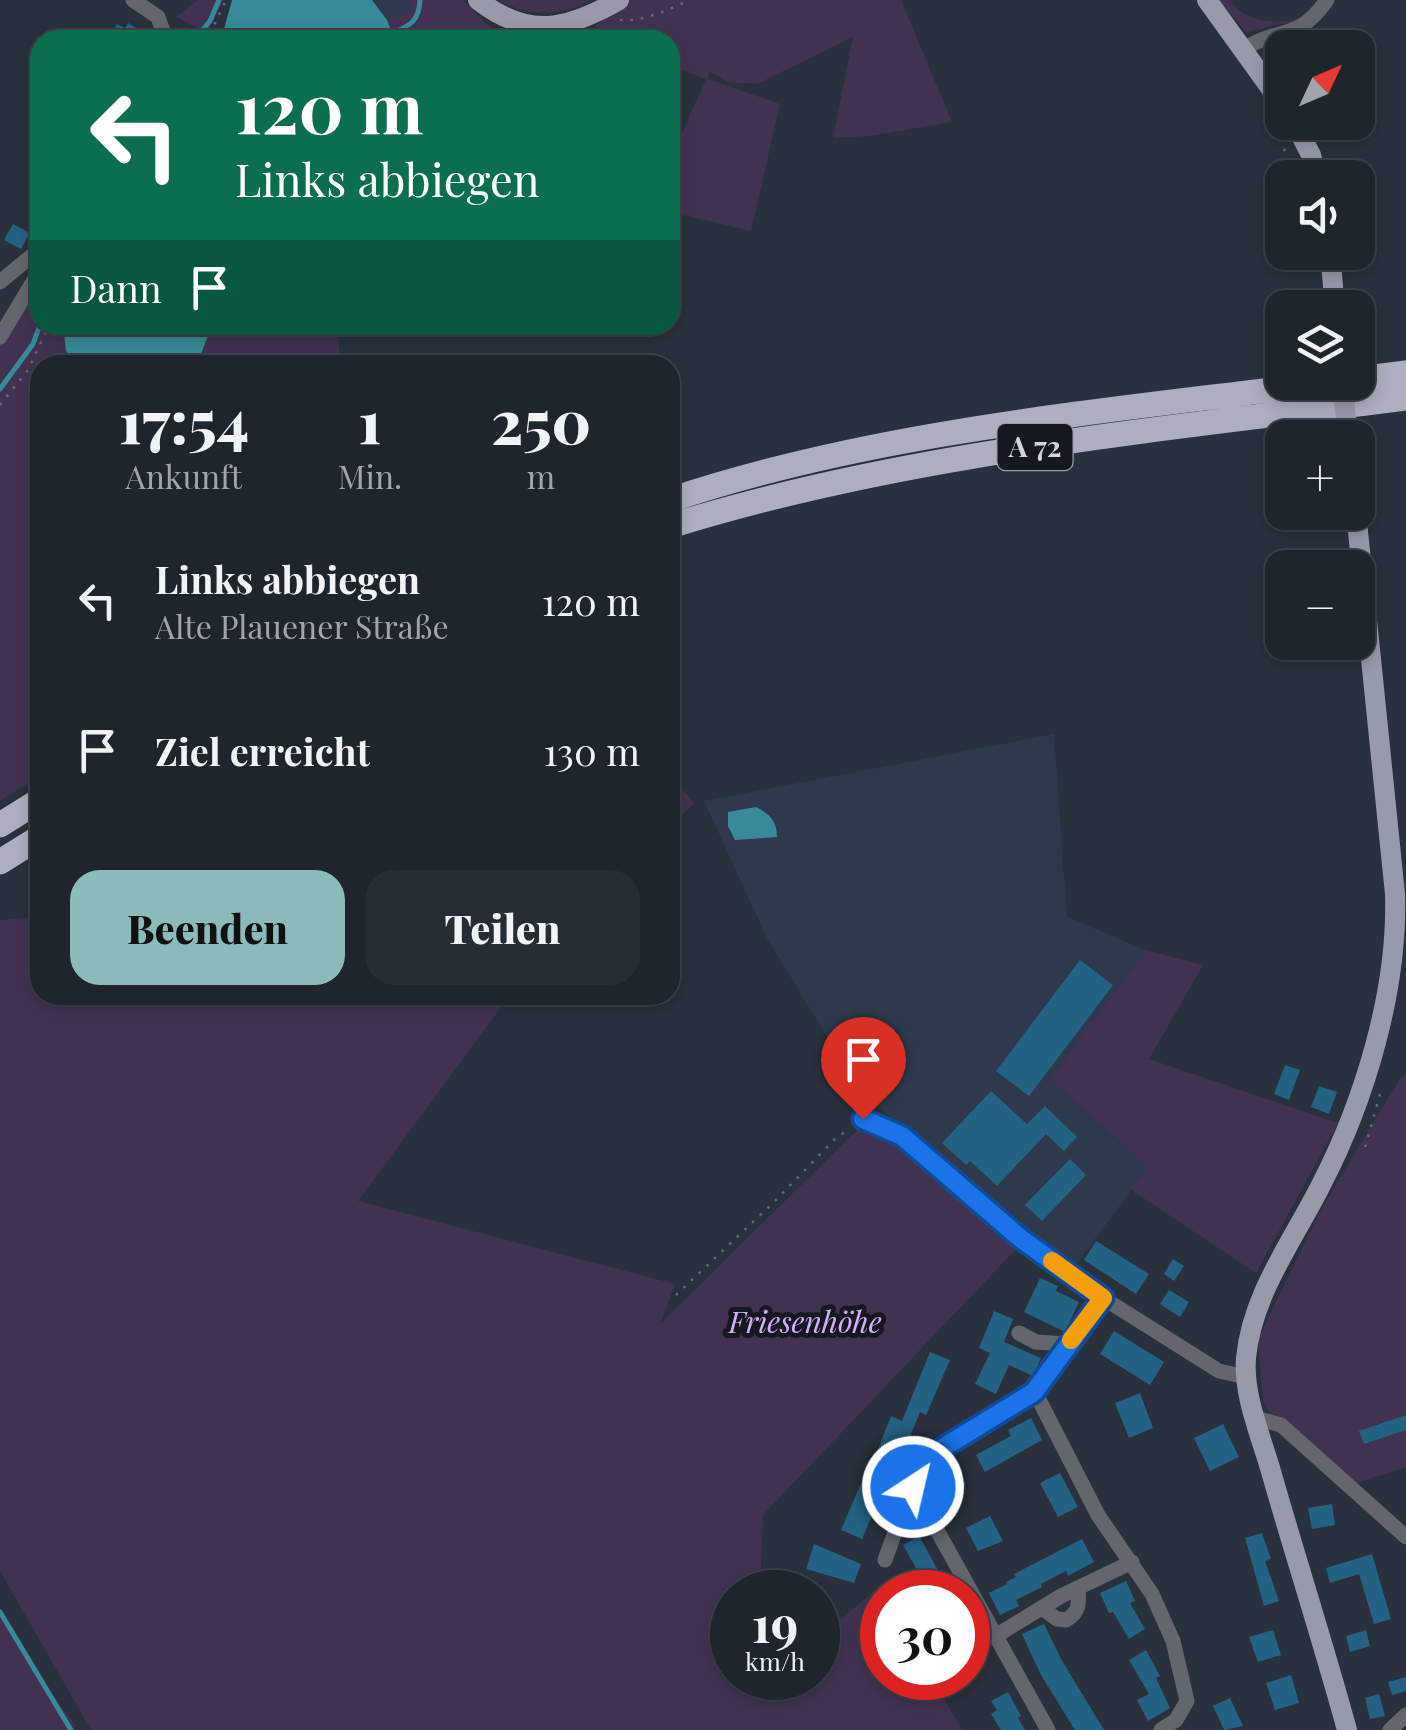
<!DOCTYPE html>
<html lang="de">
<meta charset="utf-8">
<style>
body{margin:0;font-family:"Playfair Display",serif;background:#272d35;color:#f1f3f6;height:100vh;display:flex;flex-direction:column;font-size:38px;white-space:nowrap}
*{box-sizing:border-box;margin:0}
p{font-size:32px;color:#a1a5aa}
.icon{flex:none;width:55px;height:55px;fill:none;stroke:currentColor;stroke-width:2;stroke-linecap:round;stroke-linejoin:round}
.map{position:relative;flex:1;overflow:hidden}
.side{position:absolute;left:30px;top:355px;width:650px;height:650px;display:flex;flex-direction:column;background:#1f252d;border-radius:30px;box-shadow:0 5px 15px #0003,0 0 0 2px #3c4249}
.side>*{flex:none}
.top-card{position:absolute;left:30px;top:30px;width:650px;height:305px;border-radius:30px;box-shadow:0 5px 15px #0003,0 0 0 2px #3c4249;background:#0b6e4f;color:#fff;overflow:hidden}
.needle{width:65px;rotate:46deg}
.controls{position:absolute;left:1265px;top:30px;display:grid;gap:20px}
.controls a{display:grid;place-items:center;width:110px;height:110px;border-radius:20px;background:#1f252d;box-shadow:0 5px 15px #0003,0 0 0 2px #3c4249;font-size:50px}
.speed{position:absolute;left:710px;top:1570px;display:flex;gap:20px;font-size:50px;font-weight:700;text-align:center}
.speed>*{display:grid;place-content:center;width:130px;height:130px;border-radius:50%;background:#1f252d;box-shadow:0 5px 15px #0003,0 0 0 2px #3c4249;line-height:1}
.speed small{font-size:25px;font-weight:400}
.speed .limit{border:15px solid #d22;background:#fff;color:#111}
.pin{position:absolute;display:grid;place-items:center;width:85px;height:85px;color:#fff;margin:-102px -42px;border-radius:50% 50% 50% 0;rotate:-45deg;box-shadow:0 0 10px #0007}
.pin .icon{rotate:45deg}
.me{position:absolute;width:110px;margin:-55px;rotate:35deg;stroke-linejoin:round;filter:drop-shadow(0 0 8px #0008)}
.turn{display:flex;align-items:center;gap:35px;height:210px;padding:0 40px;font-size:45px}
.turn .icon{width:130px;height:130px;stroke-width:2.5}
.turn b{display:block;font-size:70px;line-height:85px}
.then{display:flex;align-items:center;height:95px;padding:0 40px;background:#0003;gap:20px;font-size:38px}
.eta{display:flex;justify-content:space-evenly;align-items:center;height:170px;text-align:center}
.eta b{font-size:60px;font-weight:800;line-height:70px}
.action{display:flex;gap:20px;margin-top:auto;padding:20px 40px}
.action a{flex:1;height:115px;border-radius:30px;background:#8bbbb9;color:#111;font-size:40px;font-weight:800;line-height:115px;text-align:center}
.action a+a{background:#272d35;color:#f1f3f6}
ul{padding:0;list-style:none}
li{display:flex;align-items:center;gap:30px;height:150px;padding:0 40px}
li div{flex:1}
li b{display:block;font-size:38px}
li em{font-style:normal}
.map>svg:first-child{display:block}
.built{fill:#2e3a4b}
.green{fill:#413350}
.water{fill:#388a99}
.lines{fill:none;stroke-linecap:round;stroke-linejoin:round}
.stream{stroke:#388a99;stroke-width:5}
.building{fill:#246283}
.path{stroke:#626a73;stroke-width:2.5;stroke-dasharray:2.5 8;stroke-linecap:butt}
.minor{stroke:#65666d;stroke-width:15}
.major{stroke:#999aa8;stroke-width:20}
.highway{stroke:#adafc0;stroke-width:25}
.major-bridge{stroke:#999aa8;stroke-width:20}
.route-casing{stroke:#114b97;stroke-width:25}
.route{stroke:#1a73e8;stroke-width:18}
.slow{stroke:#f59e0b;stroke-width:18}
.labels{text-anchor:middle;stroke-width:10;stroke-linejoin:round;paint-order:stroke}
.shield{fill:#15181e;stroke:#989da4;stroke-width:2.5}
.shield-label{font-size:28px;font-weight:bold;fill:#d0d6dd}
.park-label{font-size:30px;font-style:italic;fill:#d2aefb;stroke:#15181e}
</style>
<div class="map">
<svg width="1406" height="1730" viewBox="0 0 1406 1730">
<rect width="100%" height="100%" fill="#29313c"/>
<path class="built" d="M372,0H406L415,10L387,20Z
M1054,734L1067,917L1146,950L1050,1079L1148,1168L1075,1266L1029,1235L860,1091L767,938L704,801Z"/>
<path class="green" d="M198,0H224L207,33L176,17Z
M406,0H463L492,29L514,33L507,40H395L387,20L414,10Z
M499,0H591C565,17 524,17 499,0Z
M622,0H901L952,122L870,136L833,138L853,37L757,84L727,82L709,71L708,79L780,104L751,231L670,212V144L677,145L706,79L670,66V40H614L595,26L622,6Z
M1218,0H1229C1250,24 1269,23 1299,20L1246,32Z
M40,278V325H63L66,351L79,365H40V776L0,801V341Z
M212,325H338L340,365H197Z
M670,775L694,803L670,827Z
M40,917V995H510L358,1201L675,1284L660,1324L860,1127L890,1138L1017,1248L763,1515L760,1592H732V1678H818V1639L880,1586L883,1592L882,1678H932L962,1730H91L0,1571V920Z
M1146,950L1203,965L1149,1059L1338,1123L1256,1273L1130,1189L1148,1168L1050,1079Z
M1406,1074V1467L1344,1487L1279,1431L1263,1401L1258,1339L1320,1211L1401,1077Z
M0,1614L30,1666L76,1726L73,1730H0Z"/>
<path class="water" d="M232,0H372L387,20L395,40H221Z
M63,325H212L197,365H79L66,351Z
M756,807C769,814 777,820 777,837L735,840L728,826V812Z"/>
<g class="lines">
<path class="stream" d="M393,33C411,25 419,21 420,0
M194,40L210,21L219,0
M0,389L33,344L40,325
M0,1612L71,1730"/>
</g>
<path class="building" d="M128,23L153,38L154,40H108L117,24L125,28Z
M13,224L30,233L21,249L4,240Z
M1080,960L1113,985L1029,1096L996,1071Z
M1285,1065L1300,1070L1289,1100L1274,1094Z
M1319,1086L1337,1092L1329,1114L1311,1107Z
M991,1091L1027,1124L1045,1106L1077,1137L1064,1151L1046,1134L997,1186L970,1161L966,1165L942,1143Z
M1070,1159L1086,1175L1042,1221L1025,1205Z
M1096,1241L1149,1274L1136,1294L1084,1260Z
M1173,1259L1184,1266L1174,1281L1164,1274Z
M1040,1278L1058,1286L1056,1291L1079,1302L1065,1332L1024,1312Z
M1169,1290L1189,1302L1180,1317L1160,1304Z
M994,1311L1013,1319L1004,1342L1041,1358L1033,1376L1009,1365L996,1394L975,1384L990,1353L979,1348Z
M1114,1331L1164,1362L1150,1385L1100,1354Z
M930,1352L950,1360L926,1415L920,1412L896,1471L873,1462L891,1416L902,1421Z
M1140,1393L1153,1428L1129,1438L1115,1403Z
M1406,1415V1430L1364,1444L1359,1431Z
M1031,1418L1042,1440L985,1472L976,1455L1011,1436L1008,1430Z
M1223,1424L1239,1457L1210,1471L1194,1438Z
M956,1468L966,1485L948,1496L937,1479Z
M1060,1473L1078,1507L1058,1517L1040,1483Z
M861,1483L882,1492L862,1539L841,1530Z
M1332,1504L1335,1525L1312,1529L1308,1508Z
M990,1516L1003,1541L978,1551L966,1528Z
M1262,1533L1271,1559L1265,1561L1279,1601L1264,1606L1245,1538Z
M919,1536L948,1588L939,1592H920L914,1581L921,1577L903,1545Z
M1082,1539L1094,1562L1068,1576L1066,1571L1041,1584L1042,1587L1016,1600L1019,1606L1000,1615L989,1593L1007,1584L1006,1582L1016,1577L1014,1574Z
M814,1544L861,1564L854,1583L806,1569Z
M1372,1554L1391,1619L1374,1624L1359,1574L1330,1583L1326,1568Z
M1126,1581L1135,1601L1130,1603L1145,1629L1129,1639L1113,1612L1109,1613L1100,1593Z
M1044,1624L1061,1659L1104,1730H1075L1041,1675L1022,1634Z
M1273,1630L1281,1655L1258,1662L1249,1637Z
M1366,1630L1370,1646L1350,1652L1346,1636Z
M1146,1650L1160,1676L1156,1678L1170,1708L1148,1721L1137,1700L1149,1694L1129,1660Z
M1291,1675L1299,1703L1275,1710L1266,1683Z
M1406,1677V1691L1392,1695L1388,1682Z
M1008,1692L1021,1716L1018,1718L1025,1730H1001L991,1714L997,1710L991,1701Z
M1379,1694L1385,1716L1370,1719L1365,1698Z
M1230,1698L1243,1726L1224,1730L1213,1706Z"/>
<g class="lines">
<path class="path" d="M620,20C644,22 669,9 690,0
M180,39L188,27L208,38L226,0
M1271,120L1297,178
M308,325L309,335
M0,405L28,370L49,325
M1365,1147L1381,1091
M676,1295L774,1202L834,1140L849,1129"/>
<path class="minor" d="M133,0L158,17L166,40
M1242,50C1278,26 1297,43 1327,0
M0,282L40,249
M0,337L40,270
M863,1119L902,1136L1020,1239L1103,1298L1219,1371L1246,1377
M1103,1298L1035,1392L1098,1515L1152,1594L1173,1641L1187,1701L1176,1720L1161,1730
M1019,1333L1036,1342L1068,1344
M1256,1418L1281,1425L1406,1537
M913,1487L1048,1730
M885,1560L918,1468L928,1457L1035,1392
M1042,1608L1057,1619L1066,1620C1080,1612 1079,1603 1078,1588
M994,1637L1061,1596L1132,1562
M1390,1730L1406,1715"/>
<path class="major" d="M478,0C528,39 567,30 619,0
M1207,0L1282,104
M1294,122L1311,155L1317,178
M1330,252L1335,308
M1347,1730C1323,1642 1295,1556 1270,1468C1260,1434 1243,1394 1246,1358C1252,1294 1293,1241 1321,1185C1365,1100 1398,990 1395,894L1356,512"/>
<path class="highway" d="M1358,379L1406,373
M670,500C882,429 1112,411 1333,382
M670,526C908,452 1160,430 1406,398
M0,825L40,800
M0,862L40,837"/>
<path class="major-bridge" d="M1342,382L1348,438"/>
</g>
<g class="lines">
<defs>
<path id="route" d="M863,1119L902,1136L1020,1238L1103,1298L1034,1392L928,1457L918,1468L913,1487"/>
</defs>
<use href="#route" class="route-casing"/>
<use href="#route" class="route"/>
<path class="slow" d="M1052,1261L1103,1298L1071,1340"/>
</g>
<g class="labels">
<rect class="shield" x="997.5" y="424" width="75" height="46" rx="8"/>
<g class="shield-label">
<text x="1035" y="457">A 72</text>
</g>
<g class="park-label">
<text x="805" y="1333">Friesenhöhe</text>
</g>
</g>
</svg>
<div class="controls">
<a><svg class="needle" viewBox="-14 -14 28 28"><path d="M0-13l5 13h-10z" fill="#e53935"/><path d="M0 13l5-13h-10z" fill="#a1a5aa"/></svg></a>
<a><svg class="icon" aria-label="sound" viewBox="0 0 24 24"><path d="M4 9h4l5-4v14l-5-4H4zM17 9q2 3 0 6"/></svg></a>
<a><svg class="icon" aria-label="layers" viewBox="0 0 24 24"><path d="M12 4l9 5-9 5-9-5zM3 14l9 5 9-5"/></svg></a>
<a>+</a>
<a>−</a>
</div>
<div class="speed"><div>19<small>km/h</small></div><div class="limit">30</div></div>
<div class="pin" style="left:863px;top:1119px;background:#d93025"><svg class="icon" aria-label="arrive" viewBox="0 0 24 24"><path d="M6 21V4h12l-3 4 3 4H6"/></svg></div>
<svg class="me" style="left:913px;top:1487px" viewBox="-20 -20 40 40"><circle r="17" fill="#1a73e8" stroke="#fff" stroke-width="3"/><path d="M0-11L8 9 0 5-8 9z" fill="#fff"/></svg>
<div class="top-card">
<div class="turn"><svg class="icon" aria-label="left" viewBox="0 0 24 24"><path d="M17 20v-9H6M10 6l-5 5 5 5"/></svg><div><b>120 m</b>Links abbiegen</div></div>
<div class="then">Dann<svg class="icon" aria-label="arrive" viewBox="0 0 24 24"><path d="M6 21V4h12l-3 4 3 4H6"/></svg></div>
</div>
<section class="side">
<div class="eta">
<div><b>17:54</b><p>Ankunft</p></div>
<div><b>1</b><p>Min.</p></div>
<div><b>250</b><p>m</p></div>
</div>
<ul>
<li><svg class="icon" aria-label="left" viewBox="0 0 24 24"><path d="M17 20v-9H6M10 6l-5 5 5 5"/></svg><div><b>Links abbiegen</b><p>Alte Plauener Straße</p></div><em>120 m</em></li>
<li><svg class="icon" aria-label="arrive" viewBox="0 0 24 24"><path d="M6 21V4h12l-3 4 3 4H6"/></svg><div><b>Ziel erreicht</b></div><em>130 m</em></li>
</ul>
<div class="action"><a>Beenden</a><a>Teilen</a></div>
</section>
</div>
